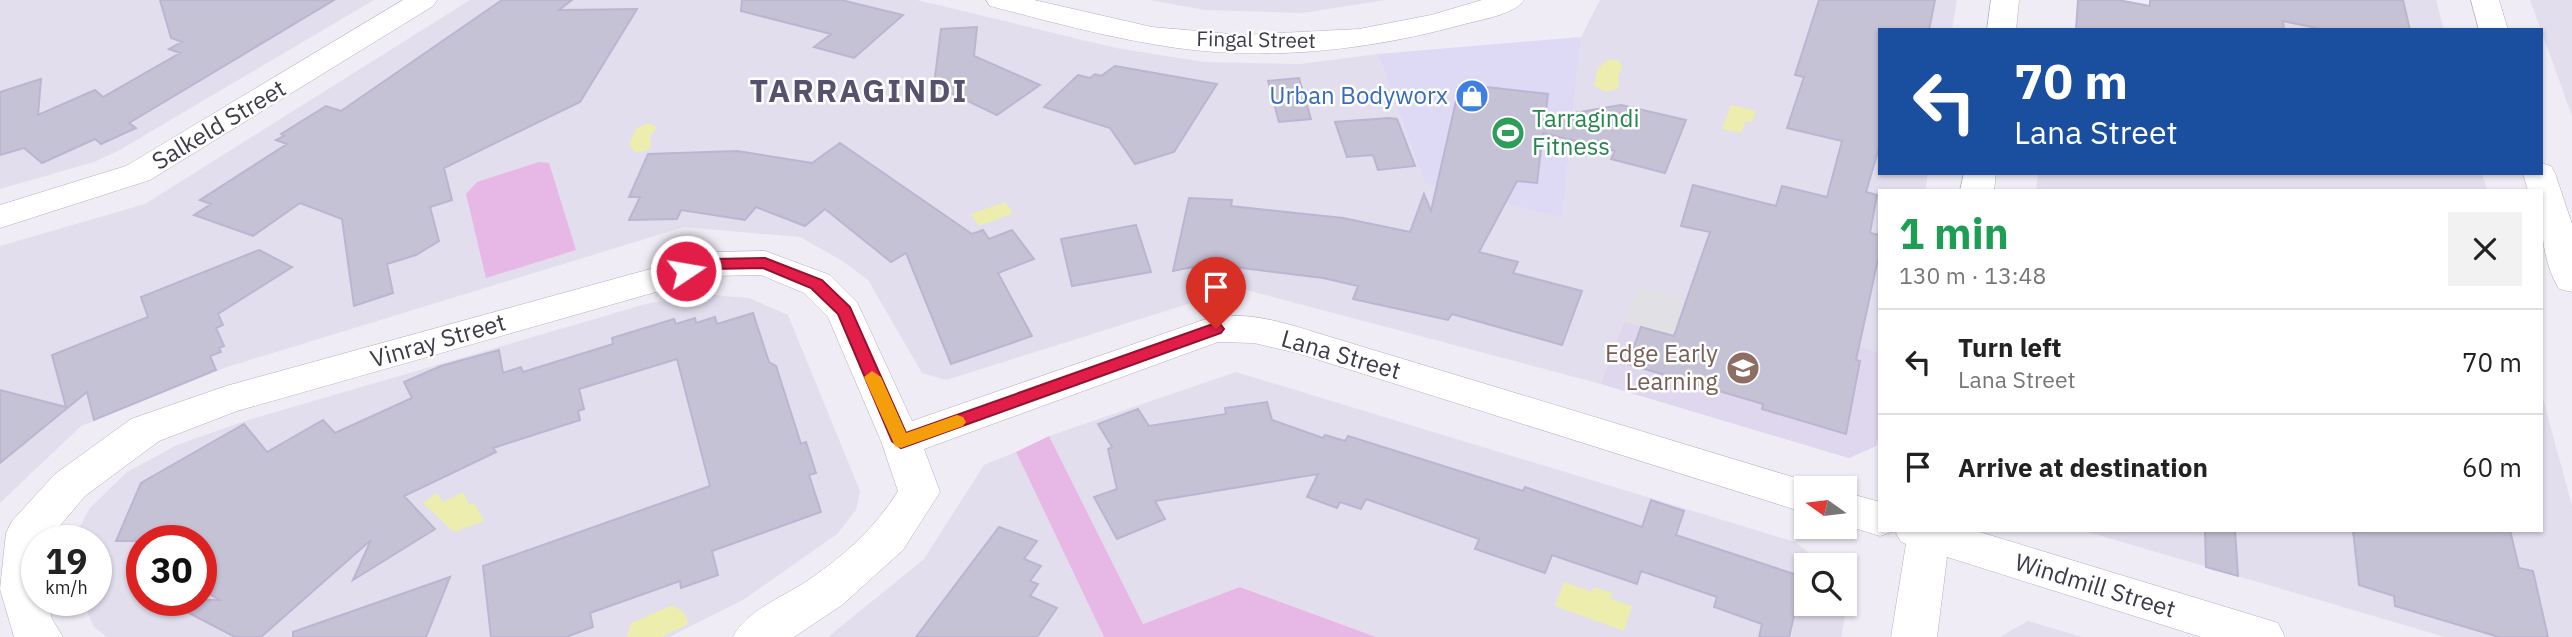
<!DOCTYPE html>
<meta charset="utf-8">
<style>
body{margin:0;font-family:"IBM Plex Sans",sans-serif;background:#f2f2f2;color:#222;height:100vh;display:flex;flex-direction:column;font-size:26px;white-space:nowrap}
*{box-sizing:border-box;margin:0}
p{font-size:23px;color:#767676}
.icon{flex:none;width:38px;height:38px;fill:none;stroke:currentColor;stroke-width:2;stroke-linecap:round;stroke-linejoin:round}
.map{position:relative;flex:1;overflow:hidden}
.sheet{position:absolute;left:1878px;top:189px;width:665px;height:343px;display:flex;flex-direction:column;background:#fff;border-radius:0px;box-shadow:0 2px 5px #0004}
.sheet>*{flex:none}
.guide{position:absolute;left:1878px;top:28px;width:665px;height:147px;border-radius:0px;box-shadow:0 2px 5px #0004;background:#1a4fa0;color:#fff;overflow:hidden}
.needle{width:46px;rotate:284deg}
.controls{position:absolute;left:1794px;top:476px;display:grid;gap:14px}
.controls a{display:grid;place-items:center;width:63px;height:63px;border-radius:0px;background:#fff;box-shadow:0 2px 5px #0004;font-size:35px}
.speed{position:absolute;left:21px;top:525px;display:flex;gap:14px;font-size:35px;font-weight:700;text-align:center}
.speed>*{display:grid;place-content:center;width:91px;height:91px;border-radius:50%;background:#fff;box-shadow:0 2px 5px #0004;line-height:1}
.speed small{font-size:18px;font-weight:400}
.speed .limit{border:10px solid #d22;background:#fff;color:#111}
.pin{position:absolute;display:grid;place-items:center;width:60px;height:60px;color:#fff;margin:-72px -30px;border-radius:50% 50% 50% 0;rotate:-45deg;box-shadow:0 0 7px #0007}
.pin .icon{rotate:45deg}
.me{position:absolute;width:77px;margin:-38px;rotate:78deg;stroke-linejoin:round;filter:drop-shadow(0 0 5px #0008)}
.turn{display:flex;align-items:center;gap:24px;height:147px;padding:0 21px;font-size:32px}
.turn .icon{width:91px;height:91px;stroke-width:2.5}
.turn b{display:block;font-size:49px;line-height:60px}
.round{display:grid;place-items:center;flex:none;width:74px;height:74px;border-radius:0px;background:#f2f2f2}
.overview{display:flex;align-items:center;justify-content:space-between;height:119px;padding:0 21px}
h1{font-size:42px;font-weight:800;line-height:52px;color:#1e9e55}
ul{padding:0;list-style:none}
li{display:flex;align-items:center;gap:21px;height:105px;padding:0 21px;border-top:2px solid #e0e0e0}
li div{flex:1}
li b{display:block;font-size:26px}
li em{font-style:normal}
.map>svg:first-child{display:block}
.residential{fill:#e2deed;fill-rule:evenodd}
.commercial{fill:#ded9f5}
.education{fill:#ded7ed}
.green{fill:#e7b8e5}
.parking{fill:#e1e0e4}
.water{fill:#ededad}
.building{fill:#c6c2d6;stroke:#bbb5d1;stroke-width:2}
.lines{fill:none;stroke-linecap:round;stroke-linejoin:round}
.street-casing{stroke:#b3afc0;stroke-width:1}
.street{fill:#fff;fill-rule:evenodd}
.route{fill:#e11d48;stroke:#92132f;stroke-width:2}
.slow{fill:#f59e0b}
.labels{text-anchor:middle;stroke-width:5;stroke-linejoin:round;paint-order:stroke}
.far-street-label{font-size:21px;fill:#3d3a49;stroke:#fff}
.shop-label{font-size:24px;fill:#366cbe;stroke:#fff;text-anchor:end}
.leisure-label{font-size:24px;fill:#27864d;stroke:#fff;text-anchor:start}
.street-label{font-size:24px;fill:#3d3a49;stroke:#fff}
.education-label{font-size:24px;fill:#785e54;stroke:#fff;text-anchor:end}
.district-label{font-size:32px;font-weight:bold;letter-spacing:2px;fill:#56516c;stroke:#fff}
</style>
<div class="map">
<svg width="2572" height="637" viewBox="0 0 2572 637">
<rect width="100%" height="100%" fill="#efecf5"/>
<path class="residential" d="M0,0H374L118,151L94,162L0,189Z
M470,0H917L1116,48L1204,62L1300,64L1378,54L1425,184L1562,218L1581,37L1600,0H1957L1952,30H1880V173H1928L1925,191H1880L1879,432L1876,446L1849,458L1601,384L1239,288L946,380L922,373L868,280L841,260L800,237L684,227L227,367L81,426L0,503V246L145,204Z
M1149,0H1385L1303,13L1205,10Z
M2241,0H2436L2444,30H2244Z
M2530,0H2572V116L2541,30Z
M2038,173H2482L2487,191H2036Z
M700,294L749,298L788,315L860,491L856,510L837,534L743,600L669,637H107L94,627L82,600H96V541H72L90,508L127,472L177,445L245,421L646,304ZM142,541H201V600H142Z
M1236,372L1795,542L1825,565H1806V604H1844L1845,580L1851,585L1841,637H1376L1241,587L1143,624L1049,436Z
M2541,391L2572,506V637H2445L2081,530H2541Z
M1016,452L1104,637H828L924,559L984,465Z
M2028,621L2082,637H2000Z"/>
<path class="commercial" d="M1581,37L1562,218L1425,184L1378,54Z"/>
<path class="education" d="M1638,286L1879,353V432L1876,446L1849,458L1601,384Z"/>
<path class="green" d="M539,162L549,163L576,250L486,278L466,194L477,182Z
M1049,436L1143,624L1240,587L1376,637H1104L1016,452Z"/>
<path class="parking" d="M1638,286L1767,322L1757,359L1624,322Z"/>
<path class="water" d="M1609,59L1619,61L1622,67L1618,77L1619,88L1606,92L1594,86L1598,68Z
M1731,105L1756,111L1752,122L1746,121L1741,133L1722,129Z
M647,123L657,127L650,137L651,146L646,151L635,152L629,144L636,129Z
M1005,202L1013,213L979,226L971,214Z
M463,492L469,505L474,503L484,521L454,532L423,503L437,493L443,502Z
M1564,582L1592,592L1594,587L1612,593L1611,599L1632,606L1624,631L1555,606Z
M671,606C681,608 687,614 688,624L661,637H627L631,623Z"/>
<path class="building" d="M160,0H334L129,123L136,128L101,144L95,139L42,163L24,148L0,155V92L41,79L38,115L95,90L103,97L180,53L169,49L182,42L171,38Z
M502,0H572L559,10L637,9L580,102L444,168L452,200L430,207L439,241L416,255L387,264L393,293L354,306L342,219L300,203L253,236L194,215L211,204L200,200L287,144L276,140L284,136L281,134L326,106L341,111Z
M742,0H841L903,15L854,58L814,47L831,34L741,11Z
M1819,0H1935L1929,30H1880V144L1866,192L1877,195L1870,233L1880,235V250L1856,360L1860,361L1846,434L1762,409L1763,404L1628,364L1641,327L1674,336L1710,232L1681,226L1693,185L1776,206L1782,186L1827,197L1842,141L1787,128L1804,77L1795,75Z
M2078,0H2118L2150,6V0H2403L2410,30H2326L2283,21L2284,30H2076Z
M977,27L974,56L1040,85L997,115L934,85L941,29Z
M1115,66L1217,84L1174,152L1135,164L1110,128L1044,107L1078,75L1090,78L1095,74L1101,76Z
M1299,78L1311,119L1279,122L1268,81Z
M1469,85L1548,94L1545,118L1621,105L1686,120L1665,173L1611,159L1615,151L1543,133L1537,183L1517,181L1479,252L1518,262L1513,273L1582,291L1562,345L1452,314L1448,320L1353,299L1358,286L1323,278L1226,266L1223,284L1191,282L1193,267L1173,271L1189,198L1232,200L1231,206L1343,218L1410,232L1424,194L1431,211L1456,101L1466,102Z
M1389,118L1397,119L1415,166L1378,170L1373,155L1347,157L1335,122Z
M840,143L972,234L983,230L989,239L1012,230L1034,259L998,273L1032,336L951,364L906,253L891,262L825,209L805,226L756,207L745,220L681,210L677,219L629,220L640,197H629L648,154L737,151L812,163Z
M1136,225L1151,272L1072,286L1061,239Z
M259,250L292,267L218,314L223,325L216,328L224,346L219,348L221,352L210,356L216,370L94,420L87,392L0,463V390L66,407L52,355L148,317L141,297Z
M753,313L769,362L776,366L801,444L806,442L816,473L809,475L821,512L712,551L718,575L681,588L680,581L590,613L593,627L566,637H491L483,566L710,486L677,359L579,389L584,409L578,411L580,420L493,448L496,452L404,496L435,529L353,580L371,540L261,637H235L164,600H219L201,588V541H116L141,483L244,424L267,452L323,420L335,433L412,398L404,382L441,366L499,350L503,373L521,367L523,372L613,344L612,338L674,319L676,324L695,318L696,323L715,317L717,324Z
M1267,402L1272,420L1323,438L1325,435L1345,441L1348,436L1523,491L1525,487L1642,527L1651,500L1684,511L1676,535L1803,577L1789,637H1759L1762,624L1714,607L1717,597L1641,571L1637,584L1552,555L1545,573L1475,549L1479,539L1366,499L1361,509L1340,502L1337,508L1307,497L1318,474L1155,501L1165,519L1117,539L1094,497L1117,489L1108,449L1112,447L1098,424L1138,409L1149,426L1226,414L1225,408Z
M999,527L1037,541L1024,559L1041,566L1030,581L1038,584L1030,596L1057,608L1037,637H916Z
M2205,530H2235L2238,576L2206,567Z
M2353,530H2510L2519,568L2533,571L2548,637H2499L2395,606L2394,596L2359,585Z
M450,577L426,637H293V632Z"/>
<g class="lines">
<defs>
<path id="street" d="M403,0H437L433,6L150,180L0,228V205L126,166Z
M986,0H1034L1152,27L1242,35L1359,29L1431,15L1482,0H1524C1514,15 1479,20 1461,25C1369,50 1271,61 1177,48C1113,39 1052,22 990,6Z
M1991,0H2019L2016,30H1987Z
M2471,0H2499L2508,30H2479Z
M2541,163L2551,166L2555,173L2572,224V292L2559,289C2541,259 2541,224 2541,191H2528L2523,173H2541Z
M1964,173H1996L1994,191H1960Z
M765,251L830,275L857,302L912,421L1203,320C1239,309 1279,321 1314,332L1806,481L1822,488H1806V513L1297,353L1254,343L1218,342L924,449L940,492L903,550L842,605L794,637H733C746,610 786,596 810,579C845,555 876,527 898,491L881,441L828,317L804,293L761,275L712,276L237,411L159,441L85,496L47,541H37V600H47L52,619L63,637H14L0,589L6,533L12,521L55,474L131,419L226,386L712,252Z
M1844,492L1880,502V530H1973L2262,618L2278,623L2285,637H2201L1947,557L1937,637H1891L1906,544L1901,542L1895,531L1880,536L1844,525Z"/>
</defs>
<use href="#street" class="street-casing"/>
<use href="#street" class="street"/>
</g>
<path class="route" d="M765,258L822,280L850,307L906,433L1210,325H1221L1224,329L1221,333L901,448L892,441L838,314L811,288L763,268L712,269L686,276L678,271L681,268L712,259Z"/>
<path class="slow" d="M872,371L881,377L906,433L957,415L963,417L966,422L963,426L901,448L895,446L864,377Z"/>
<defs>
<symbol id="shop-disc" viewBox="-11 -11 22 22"><circle r="9.5" fill="#3f7fe0" stroke="#fff"/><path d="M-5-2.5h2.3a2.7 3.5 0 0 1 5.4 0H5L5.5 6h-11ZM-1.5-2.5h3a1.5 2.3 0 0 0-3 0Z" fill="#fff"/></symbol>
<symbol id="stadium-disc" viewBox="-11 -11 22 22"><circle r="9.5" fill="#2e9e5b" stroke="#fff"/><path d="M0-5a6.5 5 0 1 0 0 10a6.5 5 0 1 0 0-10ZM-3.5-1.8h7v3.6h-7Z" fill="#fff"/></symbol>
<symbol id="school-disc" viewBox="-11 -11 22 22"><circle r="9.5" fill="#8d6e63" stroke="#fff"/><path d="M0-5L7-2L0 1L-7-2ZM-4 1L0 2.5L4 1V4Q0 6-4 4Z" fill="#fff"/></symbol>
</defs>
<g fill-rule="evenodd">
<use href="#shop-disc" x="1453" y="77" width="38" height="38"/>
<use href="#stadium-disc" x="1489" y="114" width="38" height="38"/>
<use href="#school-disc" x="1724" y="349" width="38" height="38"/>
</g>
<g class="labels">
<g class="far-street-label">
<text transform="translate(1256 40) rotate(1)" y="7">Fingal Street</text>
</g>
<g class="shop-label">
<text x="1448" y="104">Urban Bodyworx</text>
</g>
<g class="leisure-label">
<text x="1532" y="127">Tarragindi<tspan x="1532" dy="28">Fitness</tspan></text>
</g>
<g class="street-label">
<text transform="translate(219 125) rotate(-31)" y="8">Salkeld Street</text>
<text transform="translate(438 341) rotate(-16)" y="8">Vinray Street</text>
<text transform="translate(1341 355) rotate(16)" y="8">Lana Street</text>
<text transform="translate(2095 586) rotate(17)" y="8">Windmill Street</text>
</g>
<g class="education-label">
<text x="1718" y="362">Edge Early<tspan x="1718" dy="28">Learning</tspan></text>
</g>
<g class="district-label">
<text x="859" y="102">TARRAGINDI</text>
</g>
</g>
</svg>
<div class="controls">
<a><svg class="needle" viewBox="-14 -14 28 28"><path d="M0-13l5 13h-10z" fill="#e53935"/><path d="M0 13l5-13h-10z" fill="#767676"/></svg></a>
<a><svg class="icon" aria-label="search" viewBox="0 0 24 24"><circle cx="10" cy="10" r="6"/><path d="M15 15l6 6"/></svg></a>
</div>
<div class="speed"><div>19<small>km/h</small></div><div class="limit">30</div></div>
<div class="pin" style="left:1216px;top:329px;background:#d93025"><svg class="icon" aria-label="arrive" viewBox="0 0 24 24"><path d="M6 21V4h12l-3 4 3 4H6"/></svg></div>
<svg class="me" style="left:686px;top:271px" viewBox="-20 -20 40 40"><circle r="17" fill="#e11d48" stroke="#fff" stroke-width="3"/><path d="M0-11L8 9 0 5-8 9z" fill="#fff"/></svg>
<div class="guide">
<div class="turn"><svg class="icon" aria-label="left" viewBox="0 0 24 24"><path d="M17 20v-9H6M10 6l-5 5 5 5"/></svg><div><b>70 m</b>Lana Street</div></div>
</div>
<section class="sheet">
<div class="overview"><div><h1>1 min</h1><p>130 m · 13:48</p></div><a class="round"><svg class="icon" aria-label="close" viewBox="0 0 24 24"><path d="M6 6l12 12M18 6L6 18"/></svg></a></div>
<ul>
<li><svg class="icon" aria-label="left" viewBox="0 0 24 24"><path d="M17 20v-9H6M10 6l-5 5 5 5"/></svg><div><b>Turn left</b><p>Lana Street</p></div><em>70 m</em></li>
<li><svg class="icon" aria-label="arrive" viewBox="0 0 24 24"><path d="M6 21V4h12l-3 4 3 4H6"/></svg><div><b>Arrive at destination</b></div><em>60 m</em></li>
</ul>
</section>
</div>
